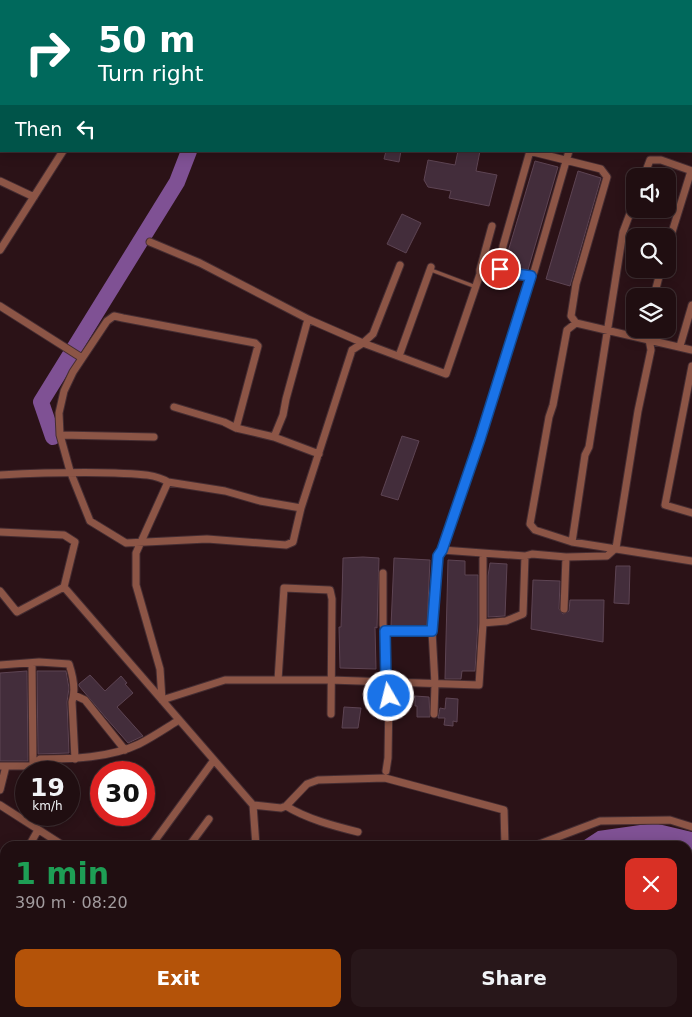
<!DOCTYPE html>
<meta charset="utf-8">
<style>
body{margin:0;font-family:"DejaVu Sans",sans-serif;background:#28171a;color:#f1f3f6;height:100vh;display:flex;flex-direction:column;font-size:19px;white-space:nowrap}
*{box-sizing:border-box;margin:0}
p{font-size:16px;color:#a29c9f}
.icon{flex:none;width:28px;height:28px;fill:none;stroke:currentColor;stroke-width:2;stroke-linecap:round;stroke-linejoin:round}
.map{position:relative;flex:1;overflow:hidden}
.side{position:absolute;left:0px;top:841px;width:692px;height:176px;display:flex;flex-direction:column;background:#200e11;border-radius:15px 15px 0 0;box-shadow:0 2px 12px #0003,0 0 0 1px #3d2e31}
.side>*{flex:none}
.top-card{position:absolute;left:0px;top:0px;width:692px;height:152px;box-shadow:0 2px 12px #0003,0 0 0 1px #3d2e31;background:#00695c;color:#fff;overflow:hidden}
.tools{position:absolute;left:626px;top:168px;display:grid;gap:10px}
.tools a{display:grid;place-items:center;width:50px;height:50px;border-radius:10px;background:#200e11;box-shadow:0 2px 12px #0003,0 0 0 1px #3d2e31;font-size:25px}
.speed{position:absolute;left:15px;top:761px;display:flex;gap:10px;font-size:25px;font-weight:700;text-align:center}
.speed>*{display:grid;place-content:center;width:65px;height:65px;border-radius:50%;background:#200e11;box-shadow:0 2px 12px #0003,0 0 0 1px #3d2e31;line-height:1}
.speed small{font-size:12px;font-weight:400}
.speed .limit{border:8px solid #d22;background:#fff;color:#111}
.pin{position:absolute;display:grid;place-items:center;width:42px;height:42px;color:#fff;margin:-21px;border:2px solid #fff;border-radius:50%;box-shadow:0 1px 5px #0007}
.me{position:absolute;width:55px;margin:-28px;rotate:352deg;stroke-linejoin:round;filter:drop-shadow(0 0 4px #0008)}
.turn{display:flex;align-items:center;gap:18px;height:105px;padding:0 15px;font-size:22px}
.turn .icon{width:65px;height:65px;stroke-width:2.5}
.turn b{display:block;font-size:35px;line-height:42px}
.then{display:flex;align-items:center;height:48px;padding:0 15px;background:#0003;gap:10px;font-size:19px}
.round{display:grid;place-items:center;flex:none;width:52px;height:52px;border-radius:10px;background:#28171a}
.headline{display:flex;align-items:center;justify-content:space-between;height:85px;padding:0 15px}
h1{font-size:30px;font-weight:700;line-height:38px;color:#1e9e55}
.button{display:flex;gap:10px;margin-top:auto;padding:10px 15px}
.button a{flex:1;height:58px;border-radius:10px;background:#b45309;color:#fff;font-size:20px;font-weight:700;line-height:58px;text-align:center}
.button a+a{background:#28171a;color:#f1f3f6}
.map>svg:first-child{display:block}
.water{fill:#7f5194}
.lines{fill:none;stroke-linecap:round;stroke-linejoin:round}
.river{stroke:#7f5194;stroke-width:16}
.building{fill:#432d3b;stroke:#5d4453}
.lane-casing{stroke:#452d32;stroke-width:5}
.street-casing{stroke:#452d32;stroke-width:9}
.lane{stroke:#8c5546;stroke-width:3}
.street{stroke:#8c5546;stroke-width:7}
.route-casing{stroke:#114b97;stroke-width:12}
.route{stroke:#1a73e8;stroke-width:9}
</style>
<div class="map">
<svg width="692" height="1017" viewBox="0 0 692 1017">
<rect width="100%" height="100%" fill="#2b1217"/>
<path class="water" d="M654,823L692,832V1006L685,1017H557V1013L688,1012V846H575L598,831Z"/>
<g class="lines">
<path class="river" d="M238,1L239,0
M53,437L41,402L177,182L189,151"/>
</g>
<path class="building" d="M386,151H401L399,162L384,159Z
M458,151H480L476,171L497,175L489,206L449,198L451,191L428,187L424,180L428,160L455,165Z
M535,161L558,167L528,270L506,265L507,255Z
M578,171L601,178L570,286L546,279Z
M402,214L421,223L406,253L387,244Z
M402,436L419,441L398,500L381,495Z
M363,557L379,558L377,628L375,627L376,669L340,668L339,627H341L342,597L343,558Z
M394,558L430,560L427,626H391Z
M448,560L465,561V575H478V623L475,671H462L461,679H445Z
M490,563L507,564L505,616L488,617V576Z
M616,566H630L629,604L614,603Z
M533,580L560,581L559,609L563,614L569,611L570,600H604L603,642L531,629Z
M27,671L28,761H0V673Z
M37,671H66L69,688L67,702L69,753L38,754Z
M90,675L105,691L121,676L127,683L125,684L133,693L117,707L143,736L128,743L106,718L79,686V684Z
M415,696L429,697L430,717H417V706H415Z
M446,698L458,699L457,722L453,721V726L444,725L445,718H438L440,708L445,709Z
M344,707L361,708L358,728H342Z"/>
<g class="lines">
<defs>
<path id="lane" d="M14,0L16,1
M431,270L476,287"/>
<path id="street" d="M138,0L141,1
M32,1L33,0
M156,1L157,0
M609,1V0
M0,60L1,61
M0,72L1,69
M691,83H692
M0,122L1,123
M529,151L601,169L607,177L576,284L571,316L576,323L692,350
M530,151L503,246L500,269L516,274L531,276
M644,176L650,160H661L692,171
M0,181L34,197
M635,200L623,232L589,447L585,455L572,542L692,561
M150,242L200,263L308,319L363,343L446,374L480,274V270L492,226
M668,245L691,171
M0,250L63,151
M654,296L661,269
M0,306L82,358
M680,346L692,305
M399,356L431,267
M692,366L665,505L692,513
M174,407L224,422L236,428L258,346L255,343L123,318L114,316L107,321L73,372L64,391L59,413L60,435L70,471L90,521L126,543L207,539L286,545L293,542L301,508L352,350L363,343L373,334L400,265
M236,428L274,437L319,454
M60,435L154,437
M274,437L283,415L286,399L308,319
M0,475C39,473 77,472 115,473C132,474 154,473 168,482L225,491L260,501L301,508
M168,482L136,553V585L160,669L162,700L225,680H330L479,685L483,623V554
M0,532L64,535L75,542L64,587
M572,542L535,530L530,524L549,417L553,405L567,330L576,323
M442,550L525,556L532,554L566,557L607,556L616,548L638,411L651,350L647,329
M383,573V625L385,631L386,682L389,696L388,758L386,771
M0,591L17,612L64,587L253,805L256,846
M564,609L566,557
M483,623L506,621L523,614L525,556
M385,631H432
M32,664L33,766
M0,665L39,662L69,664C73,676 76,690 72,702L75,759
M278,680L284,588L330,590L332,599L331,714
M74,695L85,700L125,750
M434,714L435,684L432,631L438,556L442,550L479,439L531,276L534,272L569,151
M0,766H33L40,759C72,759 110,758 139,744C153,737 166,728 179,720
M0,790L6,766
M0,805L64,846
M253,805L281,808L286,806L307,784L318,780L385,778L504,810L505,846
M286,806C307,819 334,826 358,832
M29,846L38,830
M151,846L214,760
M189,846L209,819
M534,846L600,821L670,820L692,827
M0,879L5,881
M0,899L5,890
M265,1012V1017
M0,1016L5,1006
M54,1017L56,1012
M107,1017L110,1012
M165,1017L167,1012
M412,1017L413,1012"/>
</defs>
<use href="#lane" class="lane-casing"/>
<use href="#street" class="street-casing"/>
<use href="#lane" class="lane"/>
<use href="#street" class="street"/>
</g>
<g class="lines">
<defs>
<path id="route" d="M389,696L386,682L385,631H432L438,556L442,550L480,439L531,276L516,274L500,269"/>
</defs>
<use href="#route" class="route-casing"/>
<use href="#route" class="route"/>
</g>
</svg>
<div class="tools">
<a><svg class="icon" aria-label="sound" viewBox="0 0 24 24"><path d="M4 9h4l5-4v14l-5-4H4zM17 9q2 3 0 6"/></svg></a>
<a><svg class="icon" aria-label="search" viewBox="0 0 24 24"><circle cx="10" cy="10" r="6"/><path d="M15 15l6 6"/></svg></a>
<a><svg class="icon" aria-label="layers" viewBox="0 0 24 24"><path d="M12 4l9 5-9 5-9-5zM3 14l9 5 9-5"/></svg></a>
</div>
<div class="speed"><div>19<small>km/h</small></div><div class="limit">30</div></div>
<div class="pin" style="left:500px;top:269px;background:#d93025"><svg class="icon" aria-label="arrive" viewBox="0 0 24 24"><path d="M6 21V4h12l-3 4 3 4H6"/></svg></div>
<svg class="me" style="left:389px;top:696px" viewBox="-20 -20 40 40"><circle r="17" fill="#1a73e8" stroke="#fff" stroke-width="3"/><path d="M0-11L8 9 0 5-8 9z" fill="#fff"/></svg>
<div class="top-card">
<div class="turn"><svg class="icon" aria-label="right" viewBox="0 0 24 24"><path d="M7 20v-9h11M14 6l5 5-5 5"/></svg><div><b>50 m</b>Turn right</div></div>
<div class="then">Then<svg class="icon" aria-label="left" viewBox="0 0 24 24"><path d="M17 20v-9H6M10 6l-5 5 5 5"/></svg></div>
</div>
<section class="side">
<div class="headline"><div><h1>1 min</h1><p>390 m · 08:20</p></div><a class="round" style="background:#d93025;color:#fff"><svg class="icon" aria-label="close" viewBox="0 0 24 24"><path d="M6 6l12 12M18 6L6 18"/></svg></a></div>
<div class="button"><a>Exit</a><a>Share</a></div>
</section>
</div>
